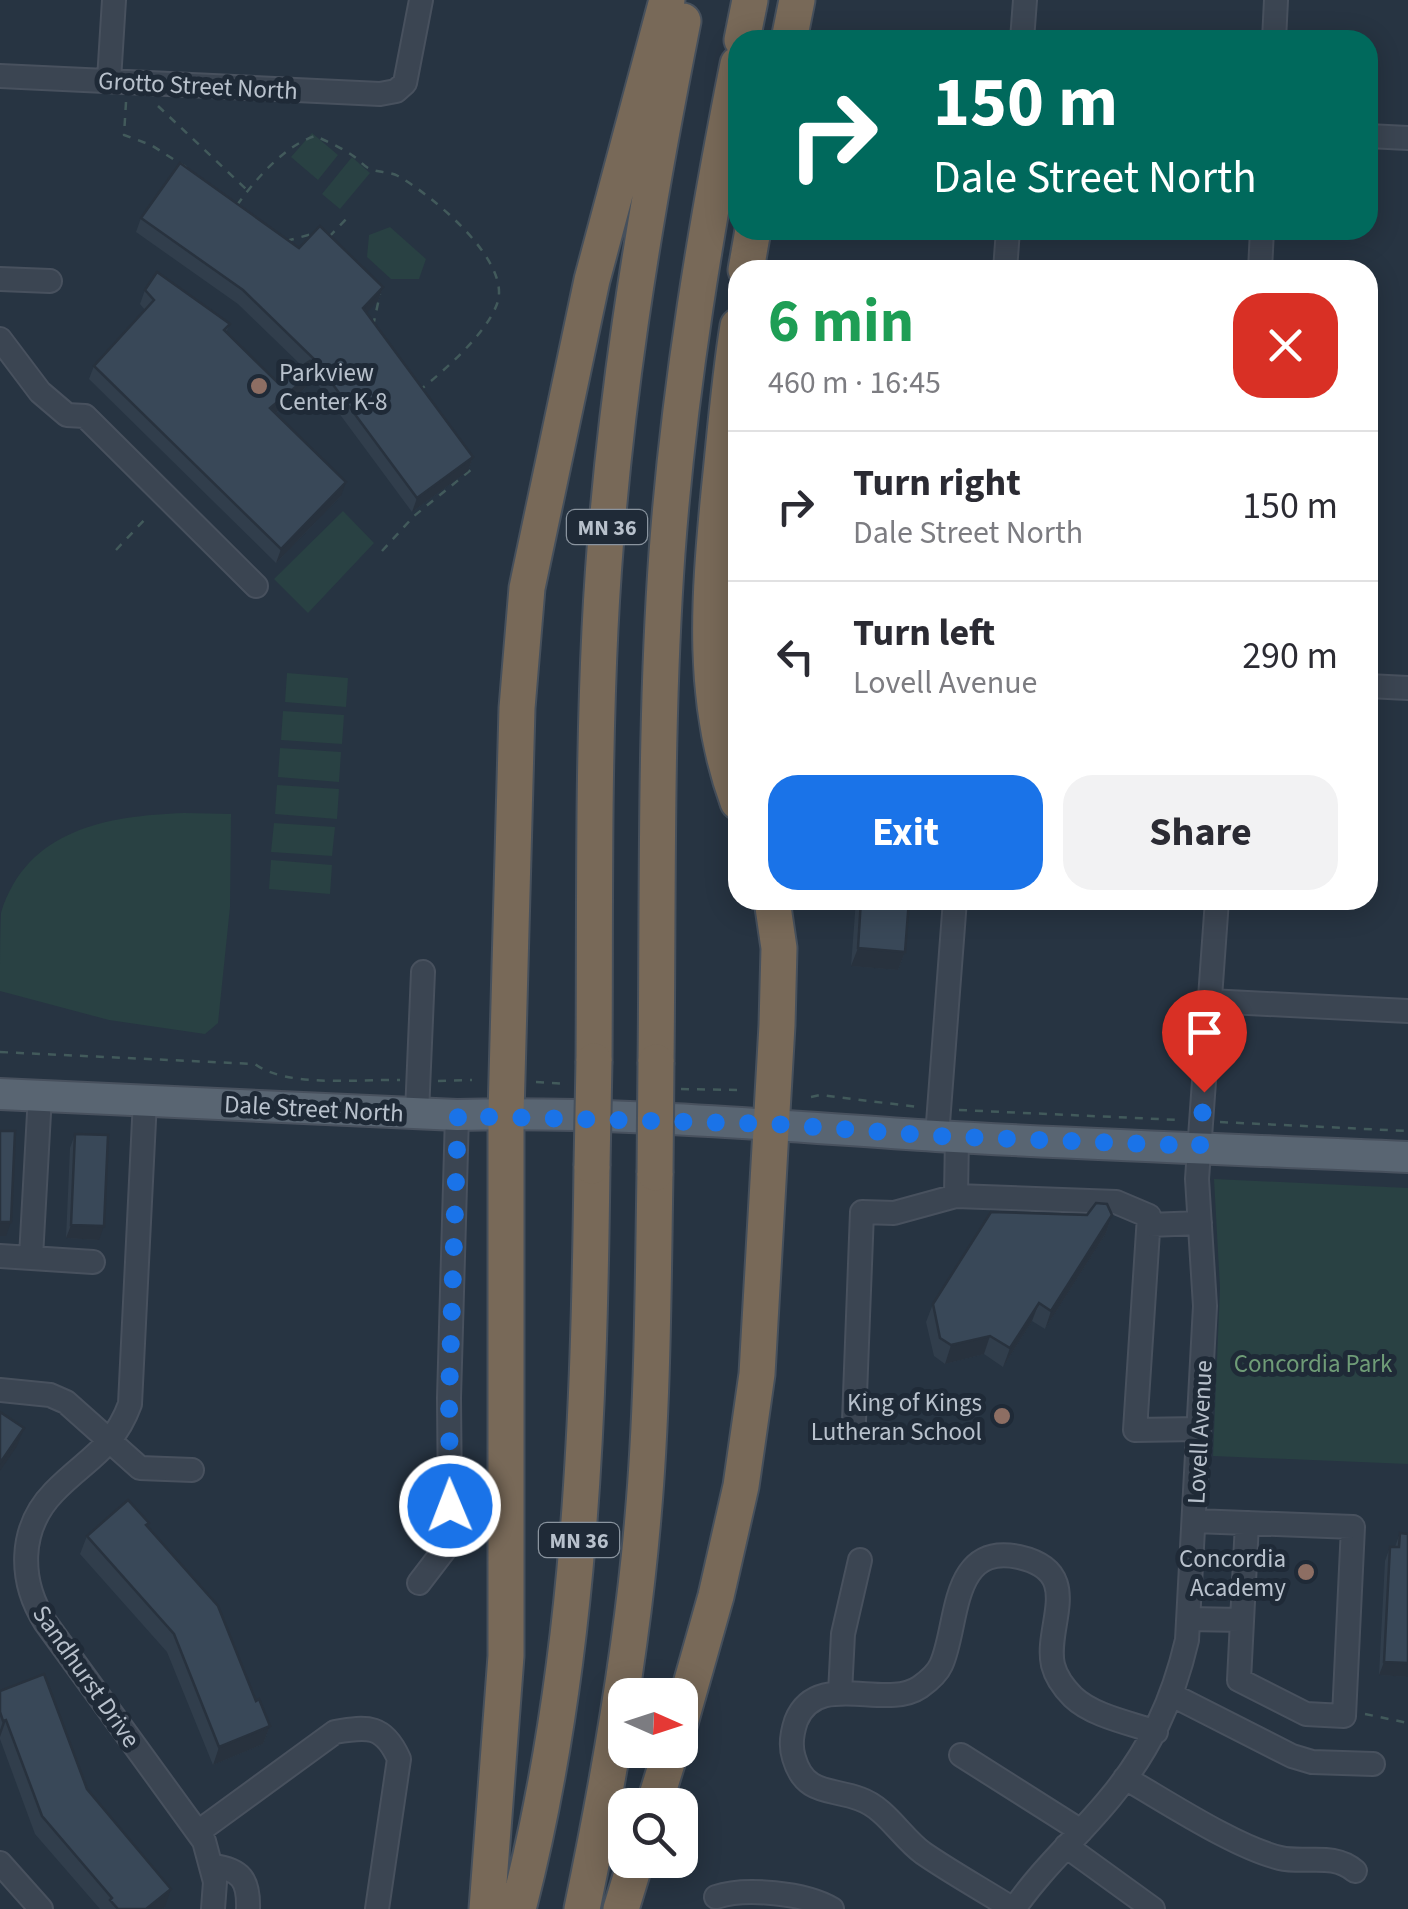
<!DOCTYPE html>
<meta charset="utf-8">
<style>
body{margin:0;font-family:"Source Sans 3",sans-serif;background:#f2f2f3;color:#2b2b33;height:100vh;display:flex;flex-direction:column;font-size:38px;white-space:nowrap}
*{box-sizing:border-box;margin:0}
p{font-size:32px;color:#7c7c81}
.icon{flex:none;width:55px;height:55px;fill:none;stroke:currentColor;stroke-width:2;stroke-linecap:round;stroke-linejoin:round}
.map{position:relative;flex:1;overflow:hidden}
.details{position:absolute;left:728px;top:260px;width:650px;height:650px;display:flex;flex-direction:column;background:#fff;border-radius:30px;box-shadow:0 5px 25px #0003}
.details>*{flex:none}
.hud{position:absolute;left:728px;top:30px;width:650px;height:210px;border-radius:30px;box-shadow:0 5px 25px #0003;background:#00695c;color:#fff;overflow:hidden}
.needle{width:65px;rotate:93deg}
.buttons{position:absolute;left:608px;top:1678px;display:grid;gap:20px}
.buttons a{display:grid;place-items:center;width:90px;height:90px;border-radius:20px;background:#fff;box-shadow:0 5px 25px #0003;font-size:50px}
.pin{position:absolute;display:grid;place-items:center;width:85px;height:85px;color:#fff;margin:-102px -42px;border-radius:50% 50% 50% 0;rotate:-45deg;box-shadow:0 0 10px #0007}
.pin .icon{rotate:45deg}
.me{position:absolute;width:110px;margin:-55px;rotate:359deg;stroke-linejoin:round;filter:drop-shadow(0 0 8px #0008)}
.turn{display:flex;align-items:center;gap:35px;height:210px;padding:0 40px;font-size:45px}
.turn .icon{width:130px;height:130px;stroke-width:2.5}
.turn b{display:block;font-size:70px;line-height:85px}
.round{display:grid;place-items:center;flex:none;width:105px;height:105px;border-radius:30px;background:#f2f2f3}
.overview{display:flex;align-items:center;justify-content:space-between;height:170px;padding:0 40px}
h1{font-size:60px;font-weight:700;line-height:75px;color:#1e9e55}
.action{display:flex;gap:20px;margin-top:auto;padding:20px 40px}
.action a{flex:1;height:115px;border-radius:30px;background:#1a73e8;color:#fff;font-size:40px;font-weight:700;line-height:115px;text-align:center}
.action a+a{background:#f2f2f3;color:#2b2b33}
ul{padding:0;list-style:none}
li{display:flex;align-items:center;gap:30px;height:150px;padding:0 40px;border-top:2px solid #e1e1e2}
li div{flex:1}
li b{display:block;font-size:38px}
li em{font-style:normal}
.map>svg:first-child{display:block}
.green{fill:#294143}
.lines{fill:none;stroke-linecap:round;stroke-linejoin:round}
.minor-casing{stroke:#48515e;stroke-width:26}
.major-casing{stroke:#48515e;stroke-width:34}
.highway-casing{stroke:#46505c;stroke-width:39}
.path{stroke:#425a5b;stroke-width:2.5;stroke-dasharray:8 8;stroke-linecap:butt}
.minor{stroke:#3b4552;stroke-width:22}
.major{stroke:#596572;stroke-width:30}
.highway{stroke:#786958;stroke-width:35}
.highway-bridge-casing{stroke:#46505c;stroke-width:39;stroke-linecap:butt}
.highway-bridge{stroke:#786958;stroke-width:35}
.wall{fill:#313e4c}
.shaded-wall{fill:#28323e}
.building{fill:#394858;stroke:#28323e;stroke-width:2.5}
.route{stroke:#1a73e8;stroke-width:18;stroke-dasharray:0 32.4}
.education-dot{fill:#8d6e63;stroke:#1f2a37;stroke-width:4}
.labels{text-anchor:middle;stroke-width:10;stroke-linejoin:round;paint-order:stroke}
.shield{fill:#1f2a37;stroke:#8a949f;stroke-width:2.5}
.shield-label{font-size:22px;font-weight:bold;fill:#b8c1cc}
.street-label{font-size:25px;fill:#b8c1cc;stroke:#1f2a37}
.poi-label{font-size:25px;fill:#b8c1cc;stroke:#1f2a37;text-anchor:end}
.park-label{font-size:25px;fill:#6f9c77;stroke:#1f2a37}
</style>
<div class="map">
<svg width="1408" height="1909" viewBox="0 0 1408 1909">
<rect width="100%" height="100%" fill="#273442"/>
<path class="green" d="M312,133L338,155L318,180L291,157Z
M352,157L370,173L340,209L322,194Z
M390,227L426,259L419,279H391L367,257L369,235Z
M343,511L374,543L308,613L274,579Z
M287,673L348,678L346,707L285,702Z
M283,711L344,715L342,744L281,740Z
M280,748L341,752L339,782L278,777Z
M277,785L339,789L337,819L275,814Z
M184,813L231,814L230,907L218,1023L205,1034L109,1020L0,991C0,967 0,935 1,913C27,829 107,816 184,813Z
M274,823L335,827L332,856L271,852Z
M271,860L332,865L330,894L269,889Z
M1214,1179L1408,1188V1464L1213,1456L1220,1288Z"/>
<g class="lines">
<defs>
<path id="minor" d="M1022,40L1025,0
M1274,40L1276,0
M0,76L380,94L396,91L405,83L421,0
M109,80L114,0
M1368,136L1408,138
M1005,270L1008,230
M1260,270L1262,230
M0,279L50,281
M0,339L40,392L67,415L85,416L256,586
M1368,686L1408,688
M1209,1001L1408,1011
M145,1100L130,1404C113,1450 86,1459 54,1492C18,1529 19,1581 45,1622L204,1841L215,1882L213,1909
M417,1113L423,972
M937,1136L955,900
M956,1196L957,1136
M1149,1225L1200,1223
M0,1256L93,1262
M31,1257L40,1095
M0,1390L50,1395L66,1402L140,1468L192,1470
M854,1421L862,1212L894,1213L956,1196L1116,1202L1149,1216L1135,1430L1199,1429
M1195,1521L1353,1527L1344,1716L1306,1714L1239,1680L1247,1523
M419,1583L445,1549L450,1506L449,1398L457,1115
M1189,1619L1242,1620
M840,1693L843,1634L860,1560
M1172,1695L1292,1756L1312,1762L1373,1764
M961,1755L1081,1831
M1125,1778C1167,1802 1235,1847 1280,1858C1306,1864 1333,1852 1355,1871
M198,1832L335,1732C368,1726 384,1725 399,1759L377,1909
M1066,1846L1153,1909
M0,1863L41,1909
M212,1866C241,1869 249,1880 248,1909
M716,1897C745,1887 805,1893 832,1909
M1013,1909C983,1890 952,1873 923,1853C901,1837 886,1808 860,1799C832,1788 805,1796 794,1758C790,1746 792,1733 796,1721C817,1669 885,1711 920,1687C927,1682 937,1674 941,1665C959,1627 949,1542 1019,1557C1086,1572 1044,1626 1053,1665C1056,1677 1064,1688 1073,1697C1093,1716 1130,1723 1156,1732
M1014,1909C1042,1868 1079,1836 1110,1798C1150,1750 1173,1700 1187,1640L1205,1306L1197,1179L1217,900"/>
<path id="major" d="M0,1094L457,1115C617,1111 777,1126 936,1136C1093,1145 1251,1150 1408,1157"/>
<path id="highway" d="M742,40L750,0
M789,40L797,0
M746,270L753,230
M738,326C729,382 725,437 719,493C709,598 701,701 738,802
M594,1061C595,917 593,772 600,629C610,423 643,222 683,21
M656,1062C658,893 655,723 667,553C679,389 706,226 738,64
M680,1723L716,1596L741,1486L757,1374L777,1025L779,948L772,900
M654,1805L671,1750
M487,1909L506,1656V1114L517,708L527,588L592,280L667,0
M518,1909C581,1666 589,1416 592,1166
M582,1909C609,1779 632,1649 643,1517C653,1403 653,1288 655,1173
M621,1909L636,1860"/>
</defs>
<use href="#minor" class="minor-casing"/>
<use href="#major" class="major-casing"/>
<use href="#highway" class="highway-casing"/>
<path class="path" d="M126,102L124,135L151,145L189,169
M158,106L246,189
M237,205C256,179 284,146 315,136C329,142 344,149 356,158C360,161 363,165 368,168C377,173 388,171 398,176C430,194 513,261 497,304C486,334 445,370 420,390
M329,237L350,215
M286,241L312,234
M373,326L380,294
M116,550L148,516
M382,551L414,516L472,469L468,463
M0,1052L255,1064C287,1088 359,1079 400,1080
M438,1081L472,1080
M536,1082L568,1084
M681,1089L744,1090
M811,1097L820,1095L918,1107
M959,1110L1180,1120
M1220,1122L1408,1131
M1365,1714L1408,1723"/>
<use href="#minor" class="minor"/>
<use href="#major" class="major"/>
<use href="#highway" class="highway"/>
<defs>
<path id="highway-bridge" d="M592,1166L594,1061
M655,1173L656,1062"/>
</defs>
<use href="#highway-bridge" class="highway-bridge-casing"/>
<use href="#highway-bridge" class="highway-bridge"/>
</g>
<path class="wall" d="M141,218L299,248L383,287L378,301L366,313L473,457L468,471L412,512L313,378L311,383L275,414L341,496L276,563L89,379L94,366L145,310L140,304L145,290L230,324L226,332L277,382L302,366L238,304L136,232Z
M856,900H909L905,952L898,970L851,966Z
M75,1134L99,1240L66,1238L70,1148Z
M1087,1215H1112L1106,1233L1045,1329L1032,1321L1003,1367L984,1354L945,1364L934,1356L926,1322L933,1304Z
M149,1523L147,1527L256,1701L270,1726L263,1744L213,1765L167,1652L80,1554L87,1536Z
M1400,1533L1408,1677L1379,1675L1385,1561L1390,1547H1395Z
M0,1691L87,1789L165,1907L162,1909H100L35,1834L0,1739Z"/>
<path class="shaded-wall" d="M383,287L378,301L358,322L363,308Z
M316,370L311,383L265,422L270,408Z
M473,457L468,471L412,512L417,498Z
M346,482L341,496L276,563L281,549Z
M858,948L905,952L898,970L851,966Z
M1112,1215L1106,1233L1045,1329L1051,1311Z
M0,1222H11L6,1236H0Z
M71,1225L104,1226L99,1240L66,1238Z
M1039,1303L1032,1321L1003,1367L1010,1348Z
M990,1336L984,1354L945,1364L951,1345Z
M24,1428L17,1446L0,1471V1463Z
M1384,1662L1408,1663V1677L1379,1675Z
M6,1720L0,1737V1730L3,1721Z
M270,1726L263,1744L213,1765L219,1747Z
M171,1889L165,1907L162,1909H146Z"/>
<path class="building" d="M180,163L299,248L320,226L383,287L363,308L473,457L417,498L314,359L243,290L141,218Z
M157,272L230,324L224,330L277,382L310,361L316,370L270,408L346,482L281,549L94,366L154,300L145,290Z
M861,900H909L905,952L858,948Z
M0,1131H15L11,1222H0Z
M75,1134L108,1135L104,1226L71,1225Z
M1096,1203L1107,1204L1112,1215L1051,1311L1039,1303L1010,1348L990,1336L951,1345L940,1338L933,1304L991,1212L1087,1215Z
M0,1412L24,1428L0,1463Z
M128,1500L149,1523L146,1525L218,1606L256,1701L259,1699L270,1726L219,1747L174,1634L87,1536Z
M1400,1533L1408,1534V1663L1384,1662L1390,1547H1399Z
M44,1674L87,1789L171,1889L146,1909H118L110,1900L112,1898L42,1816L6,1720L3,1721L0,1712V1691Z"/>
<g class="lines">
<path class="route" d="M450,1506L449,1398L458,1116L774,1124L937,1136L1200,1146L1204,1092"/>
</g>
<g class="education-dot">
<circle cx="259" cy="386" r="10"/>
<circle cx="1002" cy="1416" r="10"/>
<circle cx="1306" cy="1572" r="10"/>
</g>
<g class="labels">
<g class="shield">
<rect x="567" y="510" width="80" height="34" rx="8"/>
<rect x="539" y="1523" width="80" height="34" rx="8"/>
</g>
<g class="shield-label">
<text x="607" y="535">MN 36</text>
<text x="579" y="1548">MN 36</text>
</g>
<g class="street-label">
<text transform="translate(198 85) rotate(3)" y="9">Grotto Street North</text>
<text transform="translate(314 1108) rotate(3)" y="9">Dale Street North</text>
<text transform="translate(1199 1432) rotate(-87)" y="9">Lovell Avenue</text>
<text transform="translate(87 1676) rotate(55)" y="9">Sandhurst Drive</text>
</g>
<g class="poi-label">
<text x="279" y="381" text-anchor="start">Parkview<tspan x="279" dy="29">Center K-8</tspan></text>
<text x="982" y="1411">King of Kings<tspan x="982" dy="29">Lutheran School</tspan></text>
<text x="1286" y="1567">Concordia<tspan x="1286" dy="29">Academy</tspan></text>
</g>
<g class="park-label">
<text x="1313" y="1372">Concordia Park</text>
</g>
</g>
</svg>
<div class="buttons">
<a><svg class="needle" viewBox="-14 -14 28 28"><path d="M0-13l5 13h-10z" fill="#e53935"/><path d="M0 13l5-13h-10z" fill="#7c7c81"/></svg></a>
<a><svg class="icon" aria-label="search" viewBox="0 0 24 24"><circle cx="10" cy="10" r="6"/><path d="M15 15l6 6"/></svg></a>
</div>
<div class="pin" style="left:1204px;top:1092px;background:#d93025"><svg class="icon" aria-label="arrive" viewBox="0 0 24 24"><path d="M6 21V4h12l-3 4 3 4H6"/></svg></div>
<svg class="me" style="left:450px;top:1506px" viewBox="-20 -20 40 40"><circle r="17" fill="#1a73e8" stroke="#fff" stroke-width="3"/><path d="M0-11L8 9 0 5-8 9z" fill="#fff"/></svg>
<div class="hud">
<div class="turn"><svg class="icon" aria-label="right" viewBox="0 0 24 24"><path d="M7 20v-9h11M14 6l5 5-5 5"/></svg><div><b>150 m</b>Dale Street North</div></div>
</div>
<section class="details">
<div class="overview"><div><h1>6 min</h1><p>460 m · 16:45</p></div><a class="round" style="background:#d93025;color:#fff"><svg class="icon" aria-label="close" viewBox="0 0 24 24"><path d="M6 6l12 12M18 6L6 18"/></svg></a></div>
<ul>
<li><svg class="icon" aria-label="right" viewBox="0 0 24 24"><path d="M7 20v-9h11M14 6l5 5-5 5"/></svg><div><b>Turn right</b><p>Dale Street North</p></div><em>150 m</em></li>
<li><svg class="icon" aria-label="left" viewBox="0 0 24 24"><path d="M17 20v-9H6M10 6l-5 5 5 5"/></svg><div><b>Turn left</b><p>Lovell Avenue</p></div><em>290 m</em></li>
</ul>
<div class="action"><a>Exit</a><a>Share</a></div>
</section>
</div>
